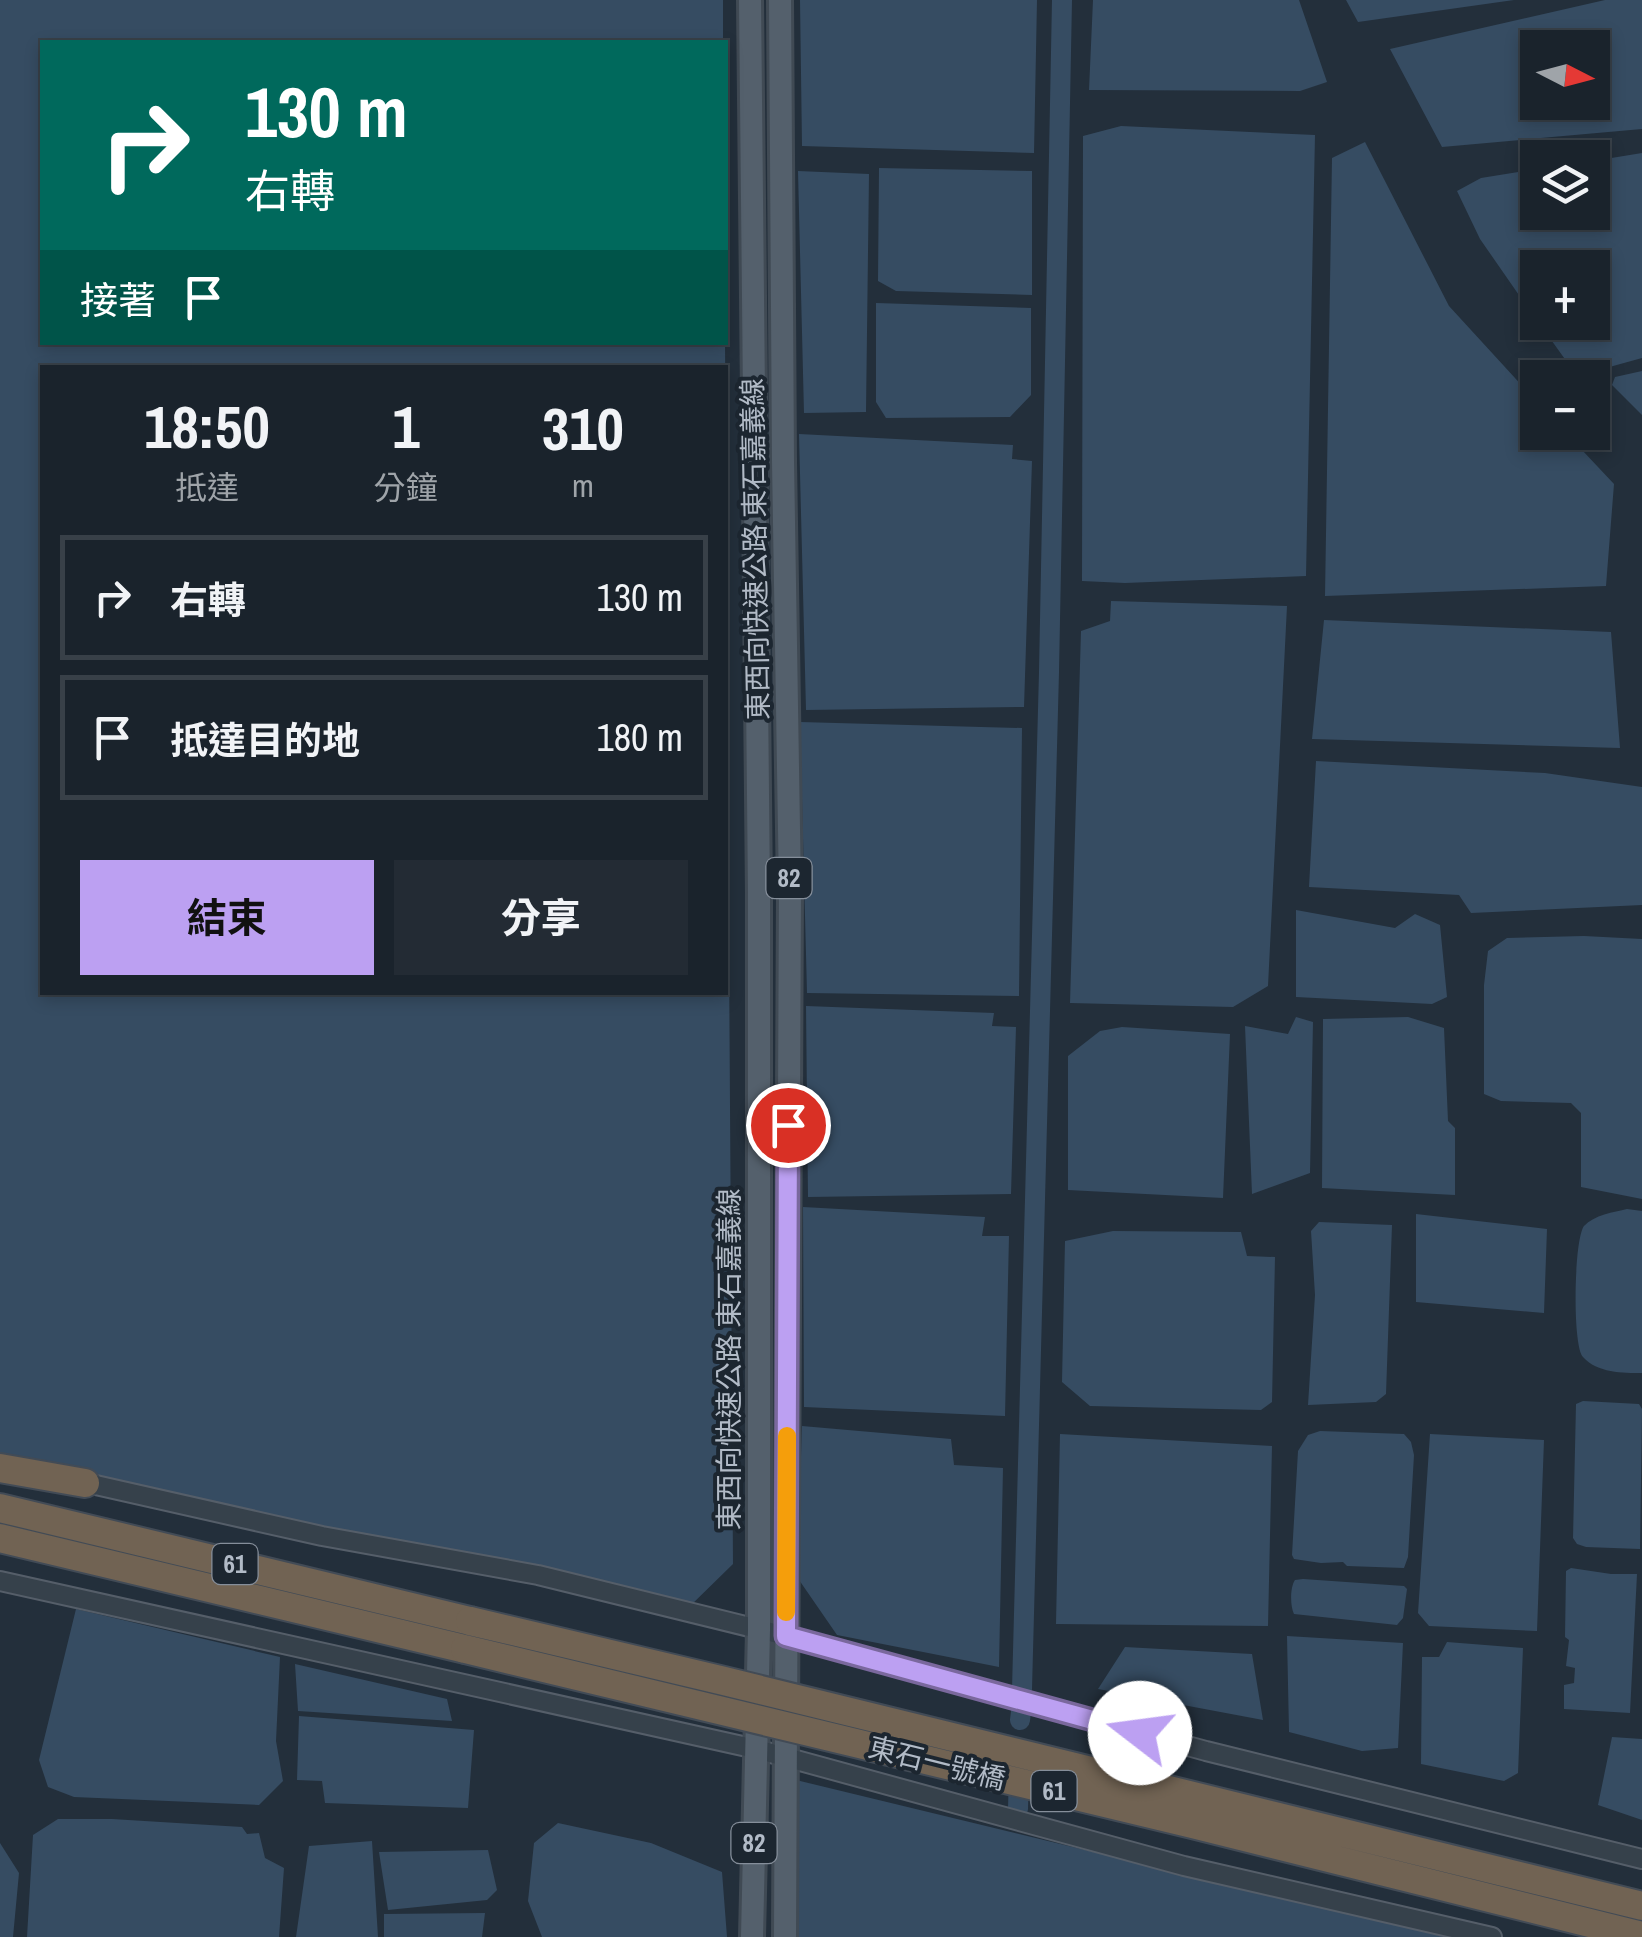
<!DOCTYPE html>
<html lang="zh-TW">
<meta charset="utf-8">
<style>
body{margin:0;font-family:"Archivo Narrow","Noto Sans TC",sans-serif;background:#232b34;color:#f1f3f6;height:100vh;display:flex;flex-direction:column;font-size:38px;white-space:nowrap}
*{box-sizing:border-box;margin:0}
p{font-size:32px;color:#9fa4a9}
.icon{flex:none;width:55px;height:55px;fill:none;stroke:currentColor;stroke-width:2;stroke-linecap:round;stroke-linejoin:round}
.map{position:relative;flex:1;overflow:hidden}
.drawer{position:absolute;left:40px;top:365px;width:688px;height:630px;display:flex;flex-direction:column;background:#1a232c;border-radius:0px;box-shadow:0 5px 15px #0003,0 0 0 2px #384048}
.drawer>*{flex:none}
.guide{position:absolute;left:40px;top:40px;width:688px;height:305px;border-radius:0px;box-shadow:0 5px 15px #0003,0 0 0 2px #384048;background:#00695c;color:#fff;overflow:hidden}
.needle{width:65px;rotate:96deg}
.fabs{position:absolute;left:1520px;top:30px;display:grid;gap:20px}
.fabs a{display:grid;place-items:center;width:90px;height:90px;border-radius:0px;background:#1a232c;box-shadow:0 5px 15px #0003,0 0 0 2px #384048;font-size:50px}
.pin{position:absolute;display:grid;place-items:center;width:85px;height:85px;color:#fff;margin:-42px;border:5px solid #fff;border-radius:50%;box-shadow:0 2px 10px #0007}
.me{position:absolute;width:110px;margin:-55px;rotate:285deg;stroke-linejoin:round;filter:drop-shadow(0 0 8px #0008)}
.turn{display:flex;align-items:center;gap:35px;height:210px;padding:0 40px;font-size:45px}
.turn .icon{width:130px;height:130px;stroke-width:2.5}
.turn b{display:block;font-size:70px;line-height:85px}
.then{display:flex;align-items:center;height:95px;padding:0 40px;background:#0003;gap:20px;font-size:38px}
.eta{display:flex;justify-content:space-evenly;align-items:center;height:170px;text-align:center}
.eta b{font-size:60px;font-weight:700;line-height:70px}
.cta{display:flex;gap:20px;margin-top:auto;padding:20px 40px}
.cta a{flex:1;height:115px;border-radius:0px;background:#bca0f2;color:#111;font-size:40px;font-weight:700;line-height:115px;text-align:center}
.cta a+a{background:#232b34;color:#f1f3f6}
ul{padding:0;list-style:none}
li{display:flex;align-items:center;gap:30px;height:125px;margin:0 20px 15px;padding:0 20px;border:5px solid #384048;border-radius:0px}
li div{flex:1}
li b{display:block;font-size:38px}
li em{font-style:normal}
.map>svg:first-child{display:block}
.water{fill:#364c62;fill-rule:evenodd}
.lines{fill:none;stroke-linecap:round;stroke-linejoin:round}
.canal{stroke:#364c62;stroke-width:20}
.minor-casing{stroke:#555e69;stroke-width:22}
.major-casing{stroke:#404a54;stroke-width:28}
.highway-casing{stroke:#424b56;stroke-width:32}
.minor{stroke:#36414b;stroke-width:18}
.major{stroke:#54606c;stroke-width:22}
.highway{stroke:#716353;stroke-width:28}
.highway-bridge-casing{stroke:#424b56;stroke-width:32;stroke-linecap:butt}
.highway-bridge{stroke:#716353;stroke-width:28}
.route-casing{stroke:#7a689d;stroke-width:25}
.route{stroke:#bca0f2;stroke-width:18}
.slow{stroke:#f59e0b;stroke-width:18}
.labels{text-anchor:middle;stroke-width:8;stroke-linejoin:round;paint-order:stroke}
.shield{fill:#1c2630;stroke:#858e9a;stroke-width:2.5}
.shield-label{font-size:25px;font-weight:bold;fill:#b2bbc7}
.street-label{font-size:28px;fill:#b2bbc7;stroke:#1c2630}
</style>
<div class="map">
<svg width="1642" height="1937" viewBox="0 0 1642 1937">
<rect width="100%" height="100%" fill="#232f3b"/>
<path class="water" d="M0,0H723V42H42V342H725V340L733,1564L686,1610L0,1455ZM42,368H725V992H42Z
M800,0H1037L1034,153L802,146Z
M1093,0H1299L1327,82L1300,91L1089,90Z
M1346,0H1514L1358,22Z
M1605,0H1642V129L1442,147L1390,49ZM1538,48H1592V102H1538Z
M1121,126L1315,135L1306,576L1125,583L1082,581L1083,136Z
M1365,142L1449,306L1537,402L1538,432L1566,433L1614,484L1606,586L1325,596L1332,158Z
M1642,153V358L1577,376L1539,323L1592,322V268H1538L1537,321L1480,239L1457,191L1481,178L1537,169L1538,212H1592L1593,161Z
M879,168L1032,171V295L896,291L878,281Z
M798,171L869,174L866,412L804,413Z
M876,303L1031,308V395L1010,417L886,418L876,402Z
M1642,371V415L1612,385L1615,377Z
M799,434L1013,445L1012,459L1032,461L1024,707L806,710Z
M1111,601L1287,606L1268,986L1233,1007L1070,1003L1081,631L1110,621Z
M1324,620L1611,632L1620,748L1312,739Z
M800,722L1022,728L1019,996L807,993Z
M1316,761L1545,773L1642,787V905L1471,913L1459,895L1309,887Z
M1296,910L1395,928L1415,914L1440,925L1447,997L1432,1004L1296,997Z
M1584,936L1642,939V1199L1581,1187V1113L1571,1103L1501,1101L1484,1094V985L1488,951L1507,938Z
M806,1006L994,1013L992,1026L1016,1027L1011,1194L808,1197Z
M1296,1017L1313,1022L1310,1173L1252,1194L1245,1026L1288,1034Z
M1408,1017L1444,1028L1448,1121L1455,1128V1195L1322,1188L1323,1019Z
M1122,1027L1230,1034L1223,1198L1068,1190V1056L1100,1031Z
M803,1207L985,1217L982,1236H1009L1005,1416L804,1407Z
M1627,1209L1642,1211V1373C1623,1373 1597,1373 1583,1357C1572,1345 1574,1239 1584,1226C1594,1215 1614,1212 1627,1209Z
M1416,1214L1547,1229L1544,1313L1416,1302Z
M1319,1222L1392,1225L1386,1394L1376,1402L1308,1405L1315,1295L1311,1231Z
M1113,1231L1241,1232L1247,1256L1275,1257L1272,1402L1261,1410L1090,1406L1062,1382L1065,1241Z
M1583,1401L1639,1404L1642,1409L1640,1549L1586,1547L1577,1544L1573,1538L1576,1404Z
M802,1426L951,1439L954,1465L1003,1468L999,1667L837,1635L797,1577Z
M1320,1431L1404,1434L1411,1442L1414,1455L1408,1557L1404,1568L1347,1566L1343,1562L1321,1563L1294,1559L1292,1555L1298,1451L1308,1435Z
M1060,1434L1272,1446L1268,1626L1056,1624Z
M1430,1434L1544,1440L1537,1631L1429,1626L1418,1613Z
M1571,1568L1611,1574H1637L1630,1713L1564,1709V1685L1574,1683L1575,1668L1566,1666L1569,1640L1565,1637L1566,1571Z
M1303,1579L1404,1586L1407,1589L1403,1618L1397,1625L1294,1614C1290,1606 1290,1587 1295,1580Z
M76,1609L280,1657L276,1741L283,1781L259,1805L74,1797L48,1787L39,1760Z
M1287,1636L1403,1643L1398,1748L1362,1751L1289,1732Z
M1447,1642L1523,1648L1518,1773L1504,1781L1421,1764L1422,1657H1439Z
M1125,1647L1252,1654L1263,1720L1098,1689Z
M295,1664L447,1699L452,1721L298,1711Z
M299,1716L474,1730L468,1808L325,1803L322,1781L297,1780Z
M1612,1737L1642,1739V1820L1598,1805Z
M796,1780L1445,1937H793Z
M58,1819H112L242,1827L247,1834L259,1833L265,1858L284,1868L279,1937H27L33,1835Z
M558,1823L651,1843L722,1872L727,1937H542L528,1901L534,1843Z
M372,1841L378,1937H296L309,1846Z
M0,1843L19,1873L13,1937H0Z
M488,1850L497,1890L487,1900L388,1910L379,1852Z
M485,1913L482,1937H384V1914Z"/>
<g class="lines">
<path class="canal" d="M1022,1689L1049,672L1062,0
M1020,1720L1021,1712
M1018,1809L1019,1771"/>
<defs>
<path id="minor" d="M78,1481L322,1536L538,1575L786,1636L1206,1751L1642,1859
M0,1581L756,1749L1184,1866L1492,1937"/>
<path id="major" d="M750,0L759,893V1630L752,1937
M780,0L783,461L790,890L785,1937"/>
<path id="highway" d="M0,1468L85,1483
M0,1508L470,1621
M0,1538L465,1649"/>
</defs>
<use href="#minor" class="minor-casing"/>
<use href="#major" class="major-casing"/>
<use href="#highway" class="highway-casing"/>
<use href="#minor" class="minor"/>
<use href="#major" class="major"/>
<use href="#highway" class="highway"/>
<defs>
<path id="highway-bridge" d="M470,1621L720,1680L1642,1906
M465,1649L1192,1824L1642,1936"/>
</defs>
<use href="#highway-bridge" class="highway-bridge-casing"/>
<use href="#highway-bridge" class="highway-bridge"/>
</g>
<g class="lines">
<defs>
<path id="route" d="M788,1125L786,1636L1140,1733"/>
</defs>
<use href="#route" class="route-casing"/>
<use href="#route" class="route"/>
<path class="slow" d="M786,1612L787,1436"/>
</g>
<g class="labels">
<g class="shield">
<rect x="766.5" y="858" width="45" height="40" rx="8"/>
<rect x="212.5" y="1544" width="45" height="40" rx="8"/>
<rect x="1031.5" y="1771" width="45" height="40" rx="8"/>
<rect x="731.5" y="1823" width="45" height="40" rx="8"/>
</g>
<g class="shield-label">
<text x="789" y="887">82</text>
<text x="235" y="1573">61</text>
<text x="1054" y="1800">61</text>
<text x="754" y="1852">82</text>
</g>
<g class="street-label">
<text transform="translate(755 549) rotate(-91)" y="10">東西向快速公路 東石嘉義線</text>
<text transform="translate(729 1359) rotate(-90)" y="10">東西向快速公路 東石嘉義線</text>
<text transform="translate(937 1763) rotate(14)" y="10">東石一號橋</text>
</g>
</g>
</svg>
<div class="fabs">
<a><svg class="needle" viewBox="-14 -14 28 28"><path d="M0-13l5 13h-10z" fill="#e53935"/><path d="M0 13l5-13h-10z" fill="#9fa4a9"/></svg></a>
<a><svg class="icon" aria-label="layers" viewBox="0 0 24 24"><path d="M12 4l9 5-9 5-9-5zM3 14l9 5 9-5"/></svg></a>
<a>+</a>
<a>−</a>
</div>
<div class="pin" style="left:788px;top:1125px;background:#d93025"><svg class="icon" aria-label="arrive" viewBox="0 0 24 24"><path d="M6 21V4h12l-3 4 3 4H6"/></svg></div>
<svg class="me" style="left:1140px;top:1733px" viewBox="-20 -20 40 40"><circle r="19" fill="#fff"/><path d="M0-13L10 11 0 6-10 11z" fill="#bca0f2"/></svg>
<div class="guide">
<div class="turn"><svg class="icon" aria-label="right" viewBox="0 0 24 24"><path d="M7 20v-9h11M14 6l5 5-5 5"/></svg><div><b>130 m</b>右轉</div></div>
<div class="then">接著<svg class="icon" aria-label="arrive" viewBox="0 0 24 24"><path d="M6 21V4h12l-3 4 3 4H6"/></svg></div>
</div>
<section class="drawer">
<div class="eta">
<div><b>18:50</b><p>抵達</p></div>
<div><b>1</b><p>分鐘</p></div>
<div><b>310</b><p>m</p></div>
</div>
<ul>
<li><svg class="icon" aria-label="right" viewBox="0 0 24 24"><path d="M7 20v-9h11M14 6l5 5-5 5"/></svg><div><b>右轉</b></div><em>130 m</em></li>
<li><svg class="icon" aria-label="arrive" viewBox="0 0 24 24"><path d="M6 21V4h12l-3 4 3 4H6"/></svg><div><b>抵達目的地</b></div><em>180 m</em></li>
</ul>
<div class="cta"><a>結束</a><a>分享</a></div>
</section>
</div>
